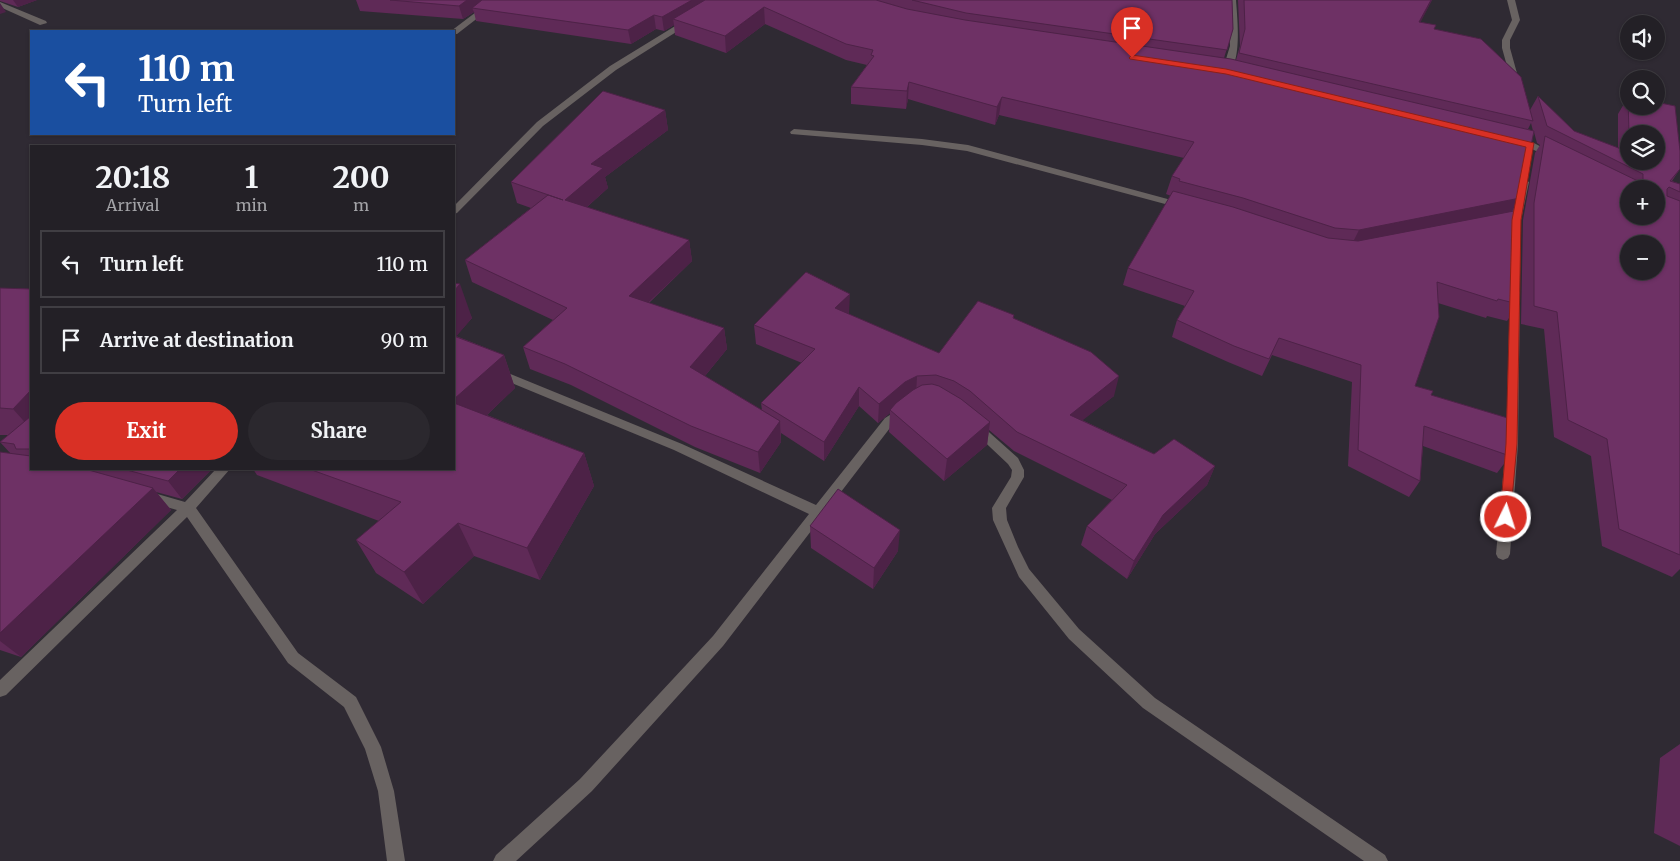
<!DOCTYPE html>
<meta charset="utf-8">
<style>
body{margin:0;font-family:Merriweather,serif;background:#2b282e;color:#f1f3f6;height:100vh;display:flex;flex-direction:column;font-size:19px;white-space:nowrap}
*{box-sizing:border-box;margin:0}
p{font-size:16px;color:#a3a3a7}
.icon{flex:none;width:28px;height:28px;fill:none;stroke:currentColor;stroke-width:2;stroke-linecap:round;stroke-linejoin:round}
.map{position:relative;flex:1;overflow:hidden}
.details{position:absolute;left:30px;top:145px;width:425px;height:325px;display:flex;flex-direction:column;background:#232026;border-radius:0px;box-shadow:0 1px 4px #0004,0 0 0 1px #403e43}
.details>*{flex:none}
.top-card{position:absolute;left:30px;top:30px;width:425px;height:105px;border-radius:0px;box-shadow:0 1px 4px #0004,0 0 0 1px #403e43;background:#1a4fa0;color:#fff;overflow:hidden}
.fabs{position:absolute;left:1620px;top:15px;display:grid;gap:10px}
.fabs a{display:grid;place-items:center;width:45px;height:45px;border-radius:50%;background:#232026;box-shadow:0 1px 4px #0004,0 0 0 1px #403e43;font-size:25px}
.pin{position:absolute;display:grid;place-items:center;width:42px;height:42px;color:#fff;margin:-51px -21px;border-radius:50% 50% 50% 0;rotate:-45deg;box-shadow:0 0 5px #0007}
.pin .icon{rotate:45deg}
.me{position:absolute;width:55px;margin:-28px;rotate:4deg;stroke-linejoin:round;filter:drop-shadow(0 0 4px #0008)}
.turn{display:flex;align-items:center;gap:18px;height:105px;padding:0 25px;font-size:22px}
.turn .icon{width:65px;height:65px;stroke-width:2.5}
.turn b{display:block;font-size:35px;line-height:42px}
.eta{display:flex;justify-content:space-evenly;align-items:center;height:85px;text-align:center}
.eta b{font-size:30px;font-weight:700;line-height:35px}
.action{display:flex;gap:10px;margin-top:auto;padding:10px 25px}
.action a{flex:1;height:58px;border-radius:30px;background:#d93025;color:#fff;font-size:20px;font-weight:700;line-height:58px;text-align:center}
.action a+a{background:#2b282e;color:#f1f3f6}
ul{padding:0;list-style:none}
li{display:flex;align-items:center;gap:15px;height:68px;margin:0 10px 8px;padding:0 15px;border:2px solid #403e43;border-radius:0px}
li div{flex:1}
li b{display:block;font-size:19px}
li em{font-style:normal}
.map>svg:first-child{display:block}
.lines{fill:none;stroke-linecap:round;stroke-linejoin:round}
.minor{fill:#686261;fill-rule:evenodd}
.wall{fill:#5f2a57;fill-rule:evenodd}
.shaded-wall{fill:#4d2247}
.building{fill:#6e3165;stroke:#4d2247;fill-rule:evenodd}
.route{fill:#d93025;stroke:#8d1f18}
</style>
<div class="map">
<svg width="1680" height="861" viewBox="0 0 1680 861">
<rect width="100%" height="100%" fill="#2f2a33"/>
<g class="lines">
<path class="minor" d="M492,0H501L457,34H454V31H451Z
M1228,0H1236C1237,16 1243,66 1226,74L1222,72L1230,46Z
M1507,0H1515L1520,20L1510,40V48L1520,84L1516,86L1512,84L1502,48V40L1512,20Z
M0,2L46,21L47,23L40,25L0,7Z
M685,20L692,22L616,70L543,126L457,213L454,214V206L537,122L610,66Z
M794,129L922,139L968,145L1186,204L1188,206L1186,208H1180L967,151L922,145L791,134L790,132Z
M1516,139L1534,143L1558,156L1553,159L1550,158L1528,147L1513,144V140Z
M1524,179L1529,182L1521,220L1516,223H1506V219L1512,218L1519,182Z
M1515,289L1520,292L1518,444L1510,554L1508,558L1503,560L1498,558L1496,554L1506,444L1510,292Z
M496,368L682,444L816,505L885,418L903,407L909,411L893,424L723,646L592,791L516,861H493L496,855L580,779L713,636L809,514L674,450L492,375L490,372Z
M977,423L981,425L1018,458L1024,470V477L1006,508L1007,520L1018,547L1029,569L1079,629L1155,698L1385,855L1388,861H1364L1143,708L1069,639L1019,577L993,520L992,508L1011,477L1012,470L1008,464L973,431L971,428L973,425Z
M216,469H230L196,508L298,653L356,697L381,747L394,791L405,861H387L378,791L365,749L344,707L288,663L187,517L6,695L0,697V680L177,510L142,500L140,496L142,492L147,491L185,502Z"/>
</g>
<path class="wall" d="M0,0H37L18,7L0,1Z
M356,0H1232L1233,29L1224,58L1236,60L1240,46L1238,0H1432L1420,22L1436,25L1434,29L1481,39L1521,77L1530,110L1538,96L1574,131L1618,148V114L1628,97L1629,106H1656V102L1675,106L1680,151V169L1672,181L1680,184V569L1672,577L1602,546L1591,456L1554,437L1544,329L1521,324L1523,220L1535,153L1540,145L1537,143L1534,132L1520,198L1513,211L1519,210L1518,304L1507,321L1487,316L1486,318L1438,303L1439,317L1415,386L1433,391L1431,395L1511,419L1510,456L1497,473L1423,446L1420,481L1409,497L1348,466L1352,382L1272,355L1262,376L1228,362L1172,337L1177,320L1185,306L1123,285L1128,268L1171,196L1166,194L1172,176L1184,158L999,115L995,125L908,99L906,109L851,104V87L867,65L846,60L765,24L726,53L675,35L674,25L664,31L656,29L631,44L476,21L474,12L463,19L360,11ZM1531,123L1533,131L1528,129ZM1629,134H1656V161H1629ZM1629,189H1656V216H1629ZM1629,244H1656V271H1629Z
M665,110L668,130L605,177L608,188L587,207L689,240L692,261L649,303L724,328L727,349L705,376L762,410L761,403L802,363L756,344L754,325L849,313L848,314L939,353L1014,315V319L1114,396L1082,420L1154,454L1215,466L1207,485L1155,534L1127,579L1081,545L1087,526L1112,500L1014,451L989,430L987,445L944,481L889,432L890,413L878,423L859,406L824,461L781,433V442L760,473L695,447L571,385L530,369L523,347L553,320L472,282L465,260L531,208L517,203L511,182Z
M454,283L472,318L456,336L504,355L515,388L487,415L584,453L594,486L540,580L474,556L423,604L376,573L356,540L379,521L257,475L253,469H454Z
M0,288L31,289V469H212L182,499L156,492L171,510L21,657L0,650V452L11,454L0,442L8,435H0Z
M810,526L898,551L873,589L811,548Z
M1680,744V846L1654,833L1660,758Z"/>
<path class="shaded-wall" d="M13,0H37L18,7Z
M467,0H489L472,8L474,12L463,19L459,6Z
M692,0H716L673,19L674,25L664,31L662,17Z
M1431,0H1432L1412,39L1419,22Z
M0,3L6,12L0,14Z
M764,7L765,24L726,53L725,36Z
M654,15L656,29L631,44L628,30Z
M909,82L908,99L906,109L907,91Z
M1002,97L999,115L995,125L997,107Z
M665,110L668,130L605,177L608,188L571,221L565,200L591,164Z
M1520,198L1509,216L1350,248L1359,230Z
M689,240L692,261L633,317L629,296Z
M460,284L472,318L454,339V291Z
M850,294L849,313L835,327V308Z
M724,328L727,349L694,389L690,367Z
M504,355L515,388L466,435L454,408V399Z
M917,376L916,395L890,410V413L878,423L879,404L905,382Z
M1119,376L1114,396L1065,434L1070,415Z
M859,387V406L824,461V442Z
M31,390V429L13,409Z
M780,421L781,442L760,473L758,452Z
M990,422L987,445L944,481L947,459Z
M584,453L594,486L540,580L527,548Z
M1215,466L1207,485L1155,534L1127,579L1134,561L1163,515Z
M180,469H212L182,499L168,481Z
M153,488L171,510L21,657L0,641V633Z
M458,523L474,556L423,604L404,572Z
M900,530L898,551L873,589L874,568Z"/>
<path class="building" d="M390,0H467L459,6Z
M482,0H692L662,17L654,15L628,30L472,8Z
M705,0H876L907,9L965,20L1231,59L1534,131L1520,198L1359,230L1335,228L1243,198L1179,181L1180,179L1172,176L1194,142L1002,97L997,107L909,82L907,91L851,87L874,56L871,55L873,50L846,44L764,7L725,36L673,19Z
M912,0H1232L1233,29L1227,50L966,13Z
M1244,0H1431L1419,22L1436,25L1434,29L1481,39L1521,77L1533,121L1239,53L1245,29Z
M603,91L665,110L591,164L603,168L565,200L689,240L629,296L724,328L690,367L780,421L758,452L691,426L565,364L523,347L567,308L465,260L548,195L563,200L511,182Z
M1538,96L1574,131L1629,152V161H1656V134H1629L1628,97L1629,106H1656V102L1675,106L1680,151V169L1670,181L1680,184V192L1669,187L1667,189V196L1680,201V555L1619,529L1607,439L1568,420L1557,312L1534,306V203L1545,136L1640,182L1643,181V174L1547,126ZM1629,189H1656V216H1629ZM1629,244H1656V271H1629Z
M1173,191L1233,207L1328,238L1358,241L1519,210L1518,304L1498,299L1497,301L1437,282L1439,317L1415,386L1433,391L1431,395L1511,419L1510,456L1424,426L1420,481L1358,450L1361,365L1279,338L1269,359L1234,346L1177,320L1194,291L1128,268Z
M806,272L850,294L835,308L939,353L978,301L1014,315L1013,318L1091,352L1119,376L1070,415L1154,454L1174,439L1215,466L1163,515L1134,561L1087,526L1127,485L1017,432L970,391L954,381L936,375L917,376L905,382L879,404L859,387L824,442L761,403L815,349L754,325Z
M454,283L460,284L454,291Z
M0,288L31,289V390L13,409L0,408Z
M454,336L504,355L454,399Z
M932,384L939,386L961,399L990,422L947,459L890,410L896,403L913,390L922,385Z
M454,403L584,453L527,548L458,523L404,572L356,540L401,502L309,469H454Z
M31,416V449H16L14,444L0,442Z
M0,452L31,456V469H85L153,488L0,633Z
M123,469H180L168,481Z
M838,489L900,530L874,568L810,526Z"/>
<path class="route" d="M1132,55L1226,69L1534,143L1521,220L1517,444L1510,521H1501L1500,517L1506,444L1512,220L1526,147L1226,74L1130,59L1129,58Z"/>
</svg>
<div class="fabs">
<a><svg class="icon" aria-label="sound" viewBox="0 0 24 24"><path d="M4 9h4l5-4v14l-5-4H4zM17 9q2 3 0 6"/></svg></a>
<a><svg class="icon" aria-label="search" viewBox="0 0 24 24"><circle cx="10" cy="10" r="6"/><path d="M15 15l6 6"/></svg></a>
<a><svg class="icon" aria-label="layers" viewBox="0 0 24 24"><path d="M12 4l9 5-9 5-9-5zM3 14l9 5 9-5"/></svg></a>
<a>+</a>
<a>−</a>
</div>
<div class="pin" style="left:1132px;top:58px;background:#d93025"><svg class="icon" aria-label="arrive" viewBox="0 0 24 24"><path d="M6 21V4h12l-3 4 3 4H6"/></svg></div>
<svg class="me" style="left:1506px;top:517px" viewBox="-20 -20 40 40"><circle r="17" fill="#d93025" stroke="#fff" stroke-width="3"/><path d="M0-11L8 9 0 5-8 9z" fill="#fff"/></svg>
<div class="top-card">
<div class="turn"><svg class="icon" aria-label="left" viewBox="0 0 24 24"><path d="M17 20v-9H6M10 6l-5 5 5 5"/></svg><div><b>110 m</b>Turn left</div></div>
</div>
<section class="details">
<div class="eta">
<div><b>20:18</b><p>Arrival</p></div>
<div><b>1</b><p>min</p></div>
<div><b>200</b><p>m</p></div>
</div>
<ul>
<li><svg class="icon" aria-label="left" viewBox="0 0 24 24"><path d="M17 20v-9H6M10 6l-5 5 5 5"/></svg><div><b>Turn left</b></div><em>110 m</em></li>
<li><svg class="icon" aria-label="arrive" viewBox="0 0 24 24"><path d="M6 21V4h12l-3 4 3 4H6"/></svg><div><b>Arrive at destination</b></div><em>90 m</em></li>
</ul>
<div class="action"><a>Exit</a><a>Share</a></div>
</section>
</div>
